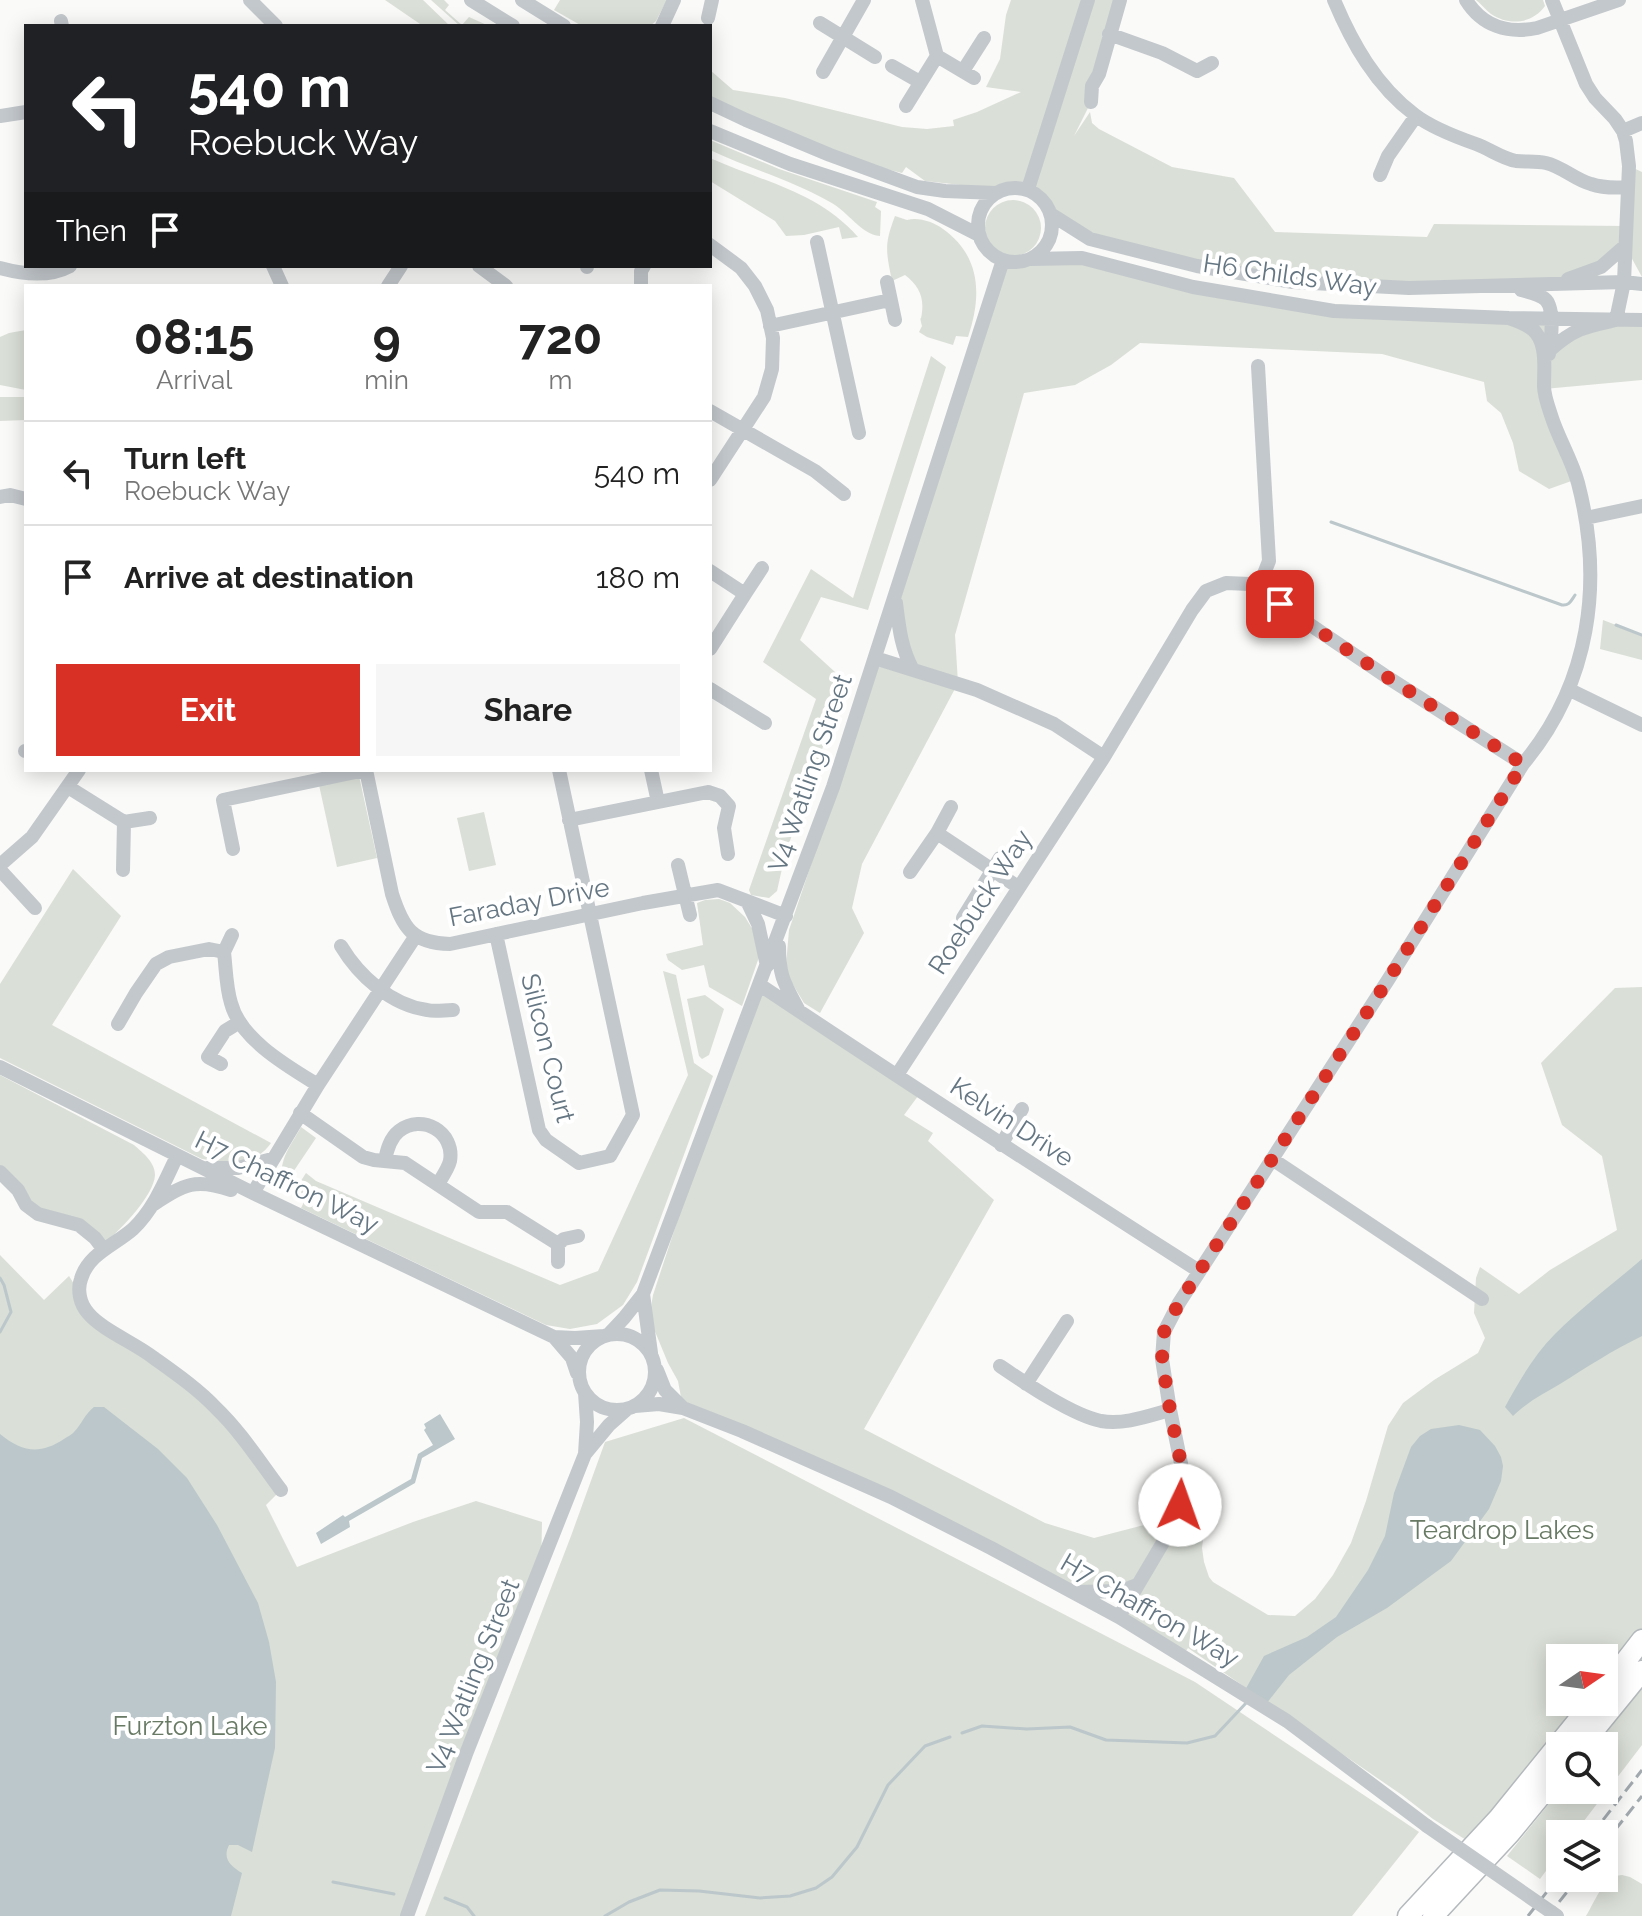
<!DOCTYPE html>
<style>
body{margin:0;font-family:Raleway,sans-serif;background:#f6f6f6;color:#222;height:100vh;display:flex;flex-direction:column;font-size:30px;white-space:nowrap}
*{box-sizing:border-box;margin:0}
p{font-size:26px;color:#767676}
.icon{flex:none;width:44px;height:44px;fill:none;stroke:currentColor;stroke-width:2;stroke-linecap:round;stroke-linejoin:round}
.map{position:relative;flex:1;overflow:hidden}
.sheet{position:absolute;left:24px;top:284px;width:688px;height:488px;display:flex;flex-direction:column;background:#fff;border-radius:0px;box-shadow:0 4px 20px #0003}
.sheet>*{flex:none}
.hud{position:absolute;left:24px;top:24px;width:688px;height:244px;border-radius:0px;box-shadow:0 4px 20px #0003;background:#202124;color:#fff;overflow:hidden}
.needle{width:52px;rotate:77deg}
.controls{position:absolute;left:1546px;top:1644px;display:grid;gap:16px}
.controls a{display:grid;place-items:center;width:72px;height:72px;border-radius:0px;background:#fff;box-shadow:0 4px 20px #0003;font-size:40px}
.pin{position:absolute;display:grid;place-items:center;width:68px;height:68px;color:#fff;margin:-34px;border-radius:16px;box-shadow:0 4px 12px #0006}
.me{position:absolute;width:88px;margin:-44px;rotate:3deg;stroke-linejoin:round;filter:drop-shadow(0 0 6px #0008)}
.turn{display:flex;align-items:center;gap:28px;height:168px;padding:0 32px;font-size:36px}
.turn .icon{width:104px;height:104px;stroke-width:2.5}
.turn b{display:block;font-size:56px;line-height:68px}
.then{display:flex;align-items:center;height:76px;padding:0 32px;background:#0003;gap:16px;font-size:30px}
.eta{display:flex;justify-content:space-evenly;align-items:center;height:136px;text-align:center}
.eta b{font-size:48px;font-weight:700;line-height:56px}
.action{display:flex;gap:16px;margin-top:auto;padding:16px 32px}
.action a{flex:1;height:92px;border-radius:0px;background:#d93025;color:#fff;font-size:32px;font-weight:700;line-height:92px;text-align:center}
.action a+a{background:#f6f6f6;color:#222}
ul{padding:0;list-style:none}
li{display:flex;align-items:center;gap:24px;height:104px;padding:0 32px;border-top:2px solid #e0e0e0}
li div{flex:1}
li b{display:block;font-size:30px}
li em{font-style:normal}
.map>svg:first-child{display:block}
.green{fill:#dadfd7}
.water{fill:#bbc7cb}
.lines{fill:none;stroke-linecap:round;stroke-linejoin:round}
.stream{stroke:#bbc7cb;stroke-width:3}
.highway-casing{stroke:#b4b9bd;stroke-width:23}
.minor{stroke:#c3c8cc;stroke-width:14}
.highway{stroke:#fff;stroke-width:20}
.rail{stroke:#a2aab0;stroke-width:3;stroke-dasharray:12 6;stroke-linecap:butt}
.minor-bridge{stroke:#c3c8cc;stroke-width:14}
.route{stroke:#d93025;stroke-width:14;stroke-dasharray:0 25.2}
.labels{text-anchor:middle;stroke-width:8;stroke-linejoin:round;paint-order:stroke}
.street-label{font-size:26px;fill:#657683;stroke:#fff}
.park-label{font-size:26px;fill:#687a64;stroke:#fff}
</style>
<div class="map">
<svg width="1642" height="1916" viewBox="0 0 1642 1916">
<rect width="100%" height="100%" fill="#fafaf8"/>
<path class="green" d="M385,0H423L450,26H423Z
M431,0H444L449,5L445,10L462,25L469,17L489,26H460Z
M560,0H667L656,21L650,26H582L554,10Z
M1011,0H1120L1091,102L1074,136L1090,112L1092,123L1099,129L1172,167L1234,178L1275,232L1427,237L1434,224L1625,226L1629,166L1642,172V277L1625,246L1601,267L1548,285L1293,282L1135,251L1052,215L1048,207L1039,196L1028,189L1020,188L1005,189L996,193L961,185L925,181L906,167L902,173L830,155L710,103V70L733,90L785,98L902,127L927,129L954,126L953,120L977,112L1021,92L986,87L1000,59L1006,15Z
M1476,0H1543L1545,6C1532,24 1509,26 1491,14C1486,10 1481,4 1476,0Z
M710,140L779,169L877,202L875,207L881,211L880,236C860,234 849,212 830,202C792,180 750,169 710,150Z
M710,158C763,182 817,191 858,237L842,239L839,227L804,235L786,236L775,221L710,181Z
M985 228a28 28 0 1 1 56 0a28 28 0 1 1-56 0Z
M895,216L907,220C919,217 933,222 943,229C981,256 982,296 968,337L956,336L953,345L927,337L919,332L922,326C919,313 921,324 922,312C924,296 918,285 905,275L892,281C886,251 884,245 895,216Z
M1082,258L1265,300L1551,317L1550,349L1563,338L1642,320V380L1544,389L1577,479L1549,489L1519,471L1513,443L1501,413L1487,401L1484,382L1382,354L1140,343L1111,365L1075,385L1024,393L955,635L958,683L862,864L852,908L864,933L820,1013L804,1003L789,978L786,965L789,930L817,847L875,658L912,669L895,594L1003,260L1020,262L1031,259Z
M26,330V390L0,385V337L9,333Z
M931,356L946,367L868,610L821,597L800,640L835,672L840,698L785,855L777,891L769,898L751,895L749,890L816,699L763,662L811,569L853,598Z
M0,397H26V420L0,421Z
M1603,620L1642,635V660L1600,649Z
M359,776L377,858L337,867L319,785Z
M484,812L496,865L469,871L457,818Z
M73,869L121,916L52,1025L271,1143C255,1167 227,1162 202,1159L0,1058V984Z
M719,899L730,903L745,917L753,930L759,957L742,1006L709,987L704,965L682,970L668,960L666,954L703,945L697,903L705,900Z
M663,971L676,975L694,1063L713,1076L637,1282L623,1305L597,1324L570,1329L546,1325L301,1208L304,1202L295,1190L306,1173L316,1181L560,1285L598,1271L688,1075Z
M760,985L921,1092L904,1115L933,1133L928,1141L994,1200L864,1429L1045,1523L1094,1538L1144,1525L1161,1524L1168,1533L1185,1483L1202,1485L1203,1482L1205,1487L1206,1518L1202,1548L1204,1562L1209,1577L1213,1582L1268,1615L1295,1616L1315,1599L1333,1575L1351,1543L1366,1501L1388,1426L1403,1403L1434,1380L1478,1353L1485,1338L1474,1313L1476,1278L1480,1267L1519,1294L1550,1270L1617,1230L1602,1156L1562,1125L1541,1063L1615,988L1642,987V1640L1604,1689V1658H1560V1702H1593L1474,1845L1433,1819L1402,1795L1188,1648L1183,1655L1119,1617L1136,1586L1073,1592L991,1548L683,1408L678,1381L668,1363L654,1329L650,1313L653,1295L725,1076Z
M705,995L724,1009L709,1055L702,1059L699,1056L687,999Z
M0,1075L134,1145C143,1153 155,1162 155,1175C154,1195 122,1228 107,1241C87,1227 64,1223 43,1212C27,1202 14,1179 0,1165Z
M301,1127L316,1138L287,1181L282,1184C279,1158 289,1149 301,1127Z
M0,1255L44,1300L69,1276L79,1292L81,1303L215,1406L281,1490L266,1505L297,1567L413,1522L476,1501L542,1522L541,1568L407,1916H0Z
M684,1418L1195,1682L1419,1832L1352,1916H425L571,1536L605,1442Z
M1642,1688V1745L1574,1834H1560V1852L1540,1879L1507,1856L1560,1790H1604V1746H1596Z
M1622,1875L1630,1877L1642,1884V1916H1586C1595,1902 1603,1876 1622,1875Z"/>
<path class="water" d="M1642,1259V1336C1613,1350 1587,1367 1560,1384C1543,1394 1527,1402 1513,1416L1505,1407C1519,1381 1535,1354 1555,1334C1582,1307 1613,1284 1642,1259Z
M94,1407H104L158,1449L187,1478L217,1525L258,1603L269,1642L276,1682L275,1748L252,1852L238,1845H229C222,1859 231,1866 242,1873L231,1916H0V1434C22,1452 40,1455 64,1439C64,1439 74,1433 74,1432C82,1424 84,1415 94,1407Z
M440,1414L455,1439L422,1458L415,1483L349,1521L350,1527L321,1544L316,1533L343,1515L345,1517L411,1479L418,1454L433,1445L424,1430L426,1428L424,1424Z
M1459,1425L1480,1430L1495,1446L1501,1457L1503,1466L1501,1481L1489,1509L1451,1561L1387,1608L1337,1637L1289,1675L1266,1704L1244,1692L1264,1656L1307,1637L1336,1617L1368,1570L1385,1536L1394,1493L1411,1447L1420,1436L1431,1429Z"/>
<g class="lines">
<path class="stream" d="M1331,522L1562,605C1569,606 1571,601 1575,595
M1616,625L1642,635
M0,1278L4,1285L11,1312L0,1332
M962,1733L982,1726L1027,1729L1070,1727L1106,1740L1187,1743L1215,1736L1247,1702
M333,1882L394,1894
M445,1898L467,1907L474,1916
M605,1916L629,1902L660,1890L699,1891L760,1898L790,1896L816,1888L832,1877L857,1847L888,1785L925,1746L950,1737"/>
<defs>
<path id="highway" d="M1604,1689L1642,1640
M1581,1746L1642,1671
M1408,1916L1499,1818L1593,1702
M1433,1916L1510,1833L1560,1772"/>
</defs>
<use href="#highway" class="highway-casing"/>
<path class="minor" d="M250,0L276,26
M471,0L513,26
M522,0L564,26
M922,0L937,56L974,78
M1334,0C1352,43 1376,86 1415,115C1432,128 1456,137 1476,144C1490,149 1501,158 1516,161C1526,162 1536,161 1546,163C1563,167 1575,180 1591,184C1603,188 1616,188 1628,187
M1466,0C1482,26 1508,34 1537,28L1619,0
M708,18L712,0
M61,21L62,26
M820,23L875,57
M662,26L674,0
M1109,34L1162,53L1197,71
M892,66L920,82
M963,71L984,38
M1197,71L1212,63
M823,72L864,0
M1091,102L1092,86L1099,74L1120,0
M710,103L746,120L830,155L917,187L945,191L996,193
M906,106L937,56
M0,116L26,112
M710,131L790,164L928,209L979,235
M1623,131L1642,123
M1380,175L1388,156L1416,116
M978 225a37 37 0 1 1 74 0a37 37 0 1 1-74 0Z
M1028,189L1088,0
M1052,215L1090,239L1197,266L1293,282L1409,288L1624,282L1642,284
M817,242L859,433
M710,245L741,268L755,286L767,310L773,338L772,369L764,397L710,480
M1031,259L1082,258L1193,287L1334,311L1509,318L1642,320
M273,266L282,286
M479,266L506,286
M587,267V266
M0,268C22,274 48,278 70,266
M1568,279L1601,267L1625,246
M887,282L895,320
M388,286L401,266
M641,286V271L644,266
M1521,290C1529,292 1540,294 1546,300C1555,310 1551,341 1549,354
M770,326L890,300
M1550,350C1575,328 1585,327 1616,320L1624,282L1629,166L1626,141L1623,131L1615,119L1595,98L1586,84L1552,0
M710,411L815,471L844,494
M0,497L10,495L26,499
M1586,518L1642,506
M710,571L745,594L710,649
M1258,589L1269,561L1258,366
M745,594L762,568
M896,603C899,627 901,648 913,670
M875,658L977,690L1054,724L1104,757
M710,689L765,723
M1570,690L1642,725
M25,751H26
M366,770L392,894C403,928 412,943 450,944L643,903L718,890L786,916
M651,770L658,802
M68,787L124,822L123,870
M951,807L937,833L1018,887
M569,820L708,792L720,796L729,806L724,828L728,854
M124,822L150,818
M233,849L223,800L365,770
M0,865L32,837L79,770
M678,865L690,915
M0,870L35,908
M910,872L937,833
M747,901L758,924L767,966
M963,918L1000,858
M496,934L539,1130L546,1140L579,1163L610,1156L633,1115L559,770
M341,946C359,976 391,1005 427,1010C435,1012 444,1010 453,1010
M779,946C779,976 784,983 798,1009
M224,952L232,935
M760,985C905,1082 1052,1177 1199,1271
M118,1024L136,993L156,964L169,957L209,949L224,952C226,969 226,987 231,1003C240,1039 287,1066 318,1085
M221,1064L208,1057L225,1031L238,1023
M0,1067L253,1193L554,1337L575,1338L604,1336
M897,1075L1104,757L1192,610L1206,591L1226,583L1250,584L1387,677L1523,764
M300,1113L363,1157L374,1160L405,1163L479,1212H507L558,1244V1262
M1001,1145L1022,1109
M177,1156C165,1181 154,1209 133,1229C115,1245 88,1254 81,1279C77,1290 80,1304 88,1313C102,1330 135,1343 154,1358C175,1373 198,1389 216,1408C241,1432 260,1462 281,1490
M1272,1159L1482,1299
M385,1160C387,1150 390,1138 399,1131C422,1113 455,1132 450,1161C448,1169 442,1177 438,1184
M207,1168H238L272,1159
M0,1172L18,1190L26,1205L38,1214L79,1225L95,1238L104,1250
M253,1193L318,1085L415,937
M154,1204C185,1184 195,1178 231,1190
M558,1244L564,1239L578,1236
M643,1294L651,1353
M579 1372a38 38 0 1 1 76 0a38 38 0 1 1-76 0Z
M608,1335L624,1318L643,1294L833,787L1003,260
M554,1337L572,1358L577,1373
M1000,1366C1025,1383 1072,1415 1101,1421C1124,1425 1148,1416 1170,1410
M657,1370L665,1390L683,1408
M1026,1384L1067,1321
M635,1406L659,1404L683,1408L742,1431L891,1497L991,1548L1119,1617L1287,1721L1427,1826
M585,1454L609,1425L626,1410
M1077,1592L1121,1591L1137,1585
M1119,1617L1168,1534L1180,1505L1185,1483L1170,1410L1162,1359L1164,1332L1179,1303L1388,980L1523,764C1590,684 1604,583 1578,483C1572,460 1558,438 1551,415C1548,406 1544,395 1544,386C1544,369 1547,347 1536,333C1530,325 1518,321 1509,318
M407,1916L466,1754L585,1454L587,1422L585,1393"/>
<use href="#highway" class="highway"/>
<path class="rail" d="M1592,1834L1642,1770
M1604,1844L1642,1796
M1528,1916L1560,1875
M1548,1916L1578,1878"/>
<path class="minor-bridge" d="M1427,1826L1557,1916"/>
</g>
<g class="lines">
<path class="route" d="M1180,1505L1185,1483L1170,1410L1162,1359L1164,1332L1179,1303L1388,980L1523,764L1387,677L1280,604"/>
</g>
<g class="labels">
<g class="street-label">
<text transform="translate(1290 275) rotate(8)" y="9">H6 Childs Way</text>
<text transform="translate(810 773) rotate(-71)" y="9">V4 Watling Street</text>
<text transform="translate(529 902) rotate(-11)" y="9">Faraday Drive</text>
<text transform="translate(980 902) rotate(-57)" y="9">Roebuck Way</text>
<text transform="translate(548 1048) rotate(76)" y="9">Silicon Court</text>
<text transform="translate(1012 1122) rotate(33)" y="9">Kelvin Drive</text>
<text transform="translate(287 1182) rotate(26)" y="9">H7 Chaffron Way</text>
<text transform="translate(1150 1610) rotate(30)" y="9">H7 Chaffron Way</text>
<text transform="translate(473 1676) rotate(-68)" y="9">V4 Watling Street</text>
</g>
<g class="park-label">
<text x="1502" y="1539">Teardrop Lakes</text>
<text x="190" y="1735">Furzton Lake</text>
</g>
</g>
</svg>
<div class="controls">
<a><svg class="needle" viewBox="-14 -14 28 28"><path d="M0-13l5 13h-10z" fill="#e53935"/><path d="M0 13l5-13h-10z" fill="#767676"/></svg></a>
<a><svg class="icon" aria-label="search" viewBox="0 0 24 24"><circle cx="10" cy="10" r="6"/><path d="M15 15l6 6"/></svg></a>
<a><svg class="icon" aria-label="layers" viewBox="0 0 24 24"><path d="M12 4l9 5-9 5-9-5zM3 14l9 5 9-5"/></svg></a>
</div>
<div class="pin" style="left:1280px;top:604px;background:#d93025"><svg class="icon" aria-label="arrive" viewBox="0 0 24 24"><path d="M6 21V4h12l-3 4 3 4H6"/></svg></div>
<svg class="me" style="left:1180px;top:1505px" viewBox="-20 -20 40 40"><circle r="19" fill="#fff"/><path d="M0-13L10 11 0 6-10 11z" fill="#d93025"/></svg>
<div class="hud">
<div class="turn"><svg class="icon" aria-label="left" viewBox="0 0 24 24"><path d="M17 20v-9H6M10 6l-5 5 5 5"/></svg><div><b>540 m</b>Roebuck Way</div></div>
<div class="then">Then<svg class="icon" aria-label="arrive" viewBox="0 0 24 24"><path d="M6 21V4h12l-3 4 3 4H6"/></svg></div>
</div>
<section class="sheet">
<div class="eta">
<div><b>08:15</b><p>Arrival</p></div>
<div><b>9</b><p>min</p></div>
<div><b>720</b><p>m</p></div>
</div>
<ul>
<li><svg class="icon" aria-label="left" viewBox="0 0 24 24"><path d="M17 20v-9H6M10 6l-5 5 5 5"/></svg><div><b>Turn left</b><p>Roebuck Way</p></div><em>540 m</em></li>
<li><svg class="icon" aria-label="arrive" viewBox="0 0 24 24"><path d="M6 21V4h12l-3 4 3 4H6"/></svg><div><b>Arrive at destination</b></div><em>180 m</em></li>
</ul>
<div class="action"><a>Exit</a><a>Share</a></div>
</section>
</div>
